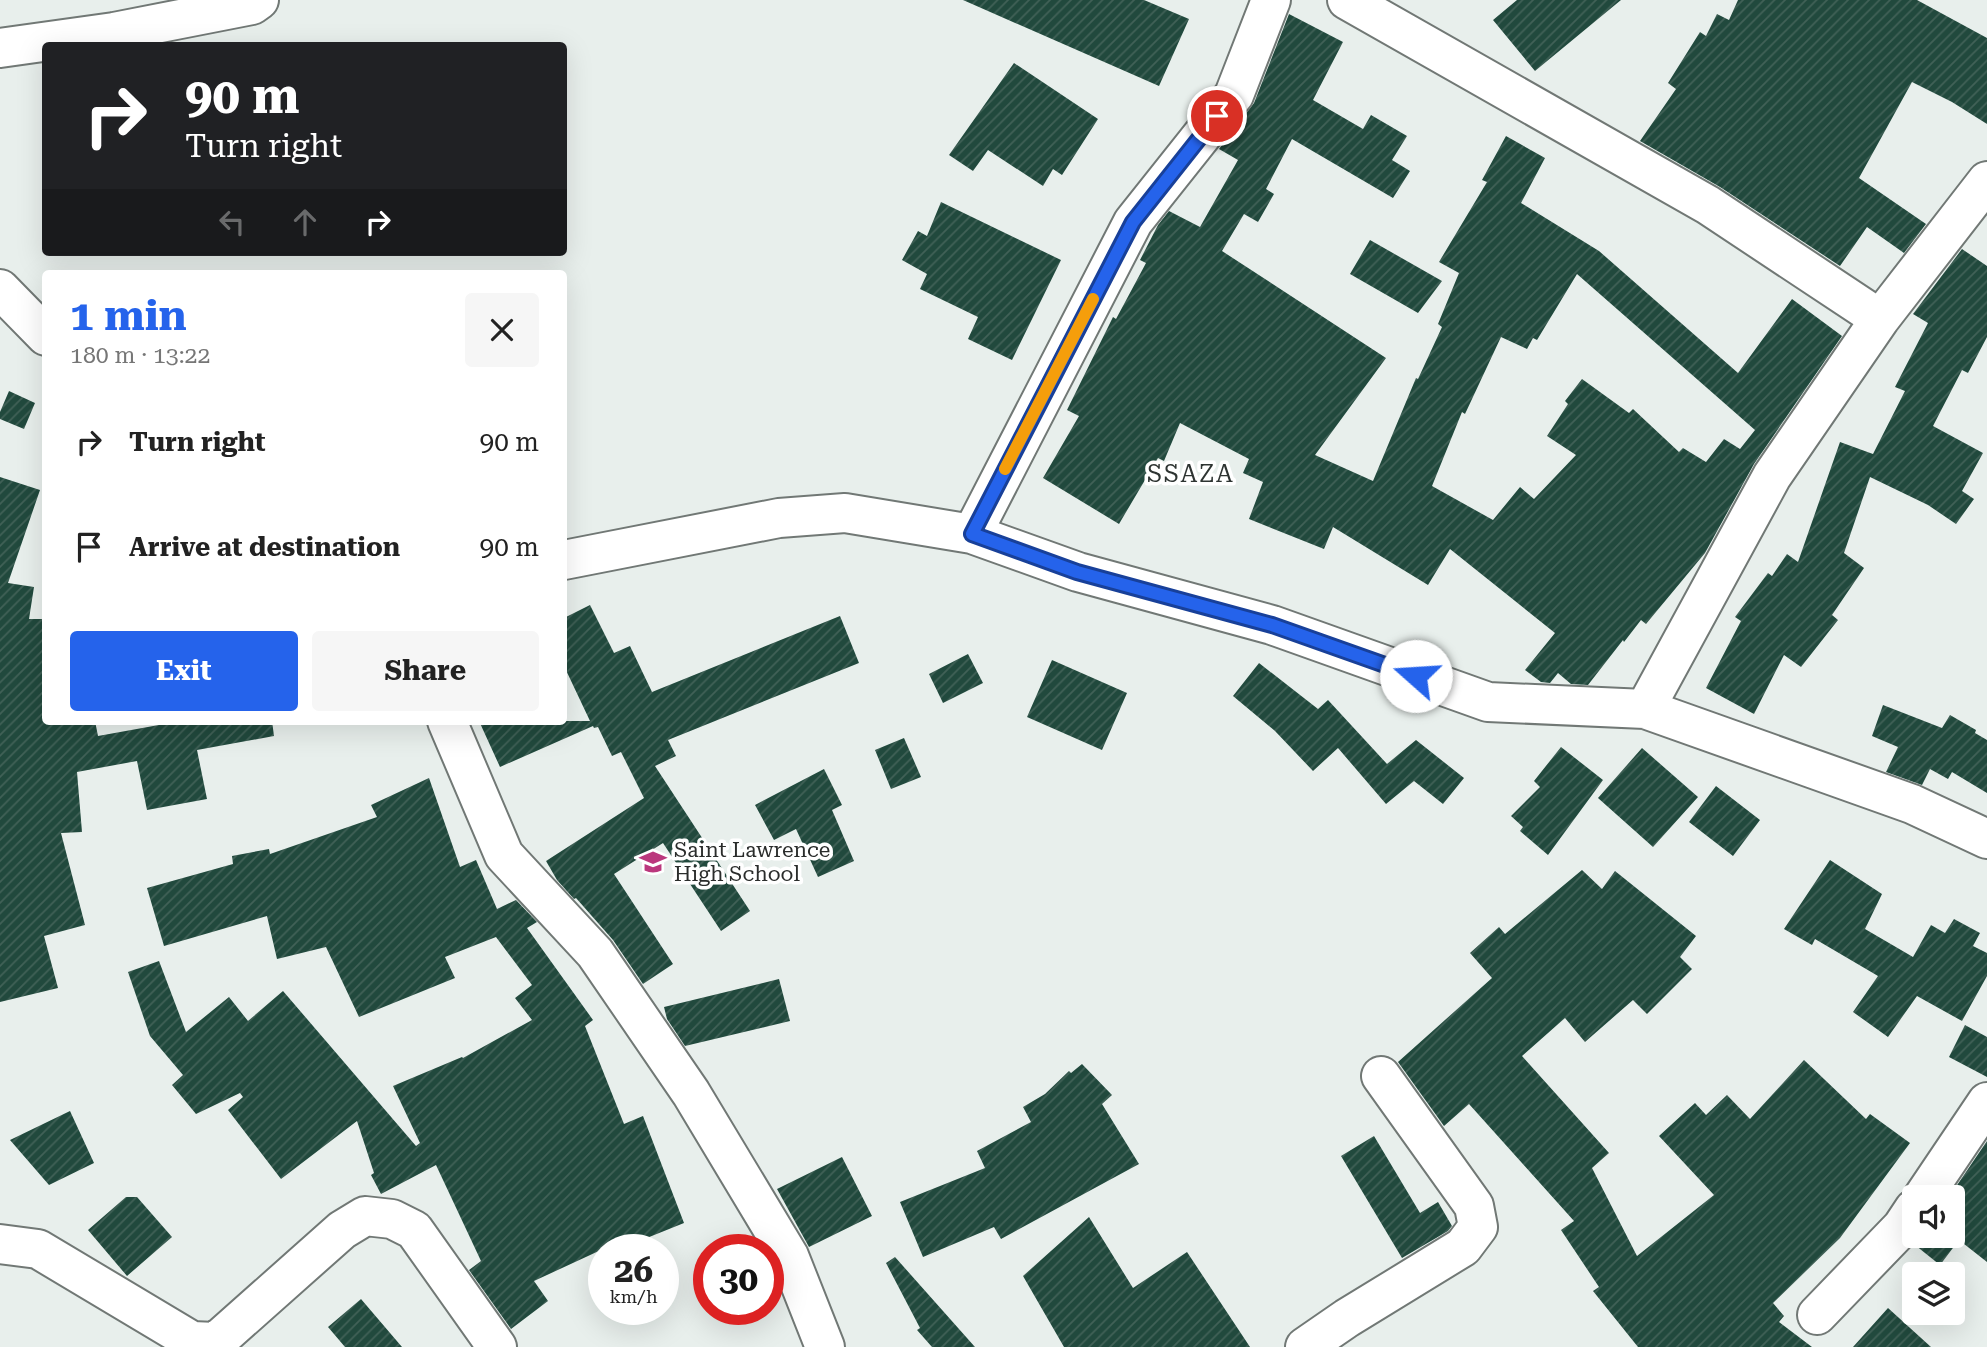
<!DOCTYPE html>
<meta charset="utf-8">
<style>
body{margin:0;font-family:"Roboto Serif",serif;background:#f6f6f6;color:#222;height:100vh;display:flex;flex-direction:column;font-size:26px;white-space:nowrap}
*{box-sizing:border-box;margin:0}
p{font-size:23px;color:#767676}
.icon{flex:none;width:38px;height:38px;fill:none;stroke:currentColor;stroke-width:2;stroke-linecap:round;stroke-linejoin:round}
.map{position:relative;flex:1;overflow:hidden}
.drawer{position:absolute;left:42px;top:270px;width:525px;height:455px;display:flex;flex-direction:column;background:#fff;border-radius:7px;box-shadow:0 7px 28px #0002}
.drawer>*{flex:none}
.hud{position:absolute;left:42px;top:42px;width:525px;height:214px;border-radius:7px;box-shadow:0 7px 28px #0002;background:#202124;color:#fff;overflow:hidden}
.tools{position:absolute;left:1902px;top:1185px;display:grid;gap:14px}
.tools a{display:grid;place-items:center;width:63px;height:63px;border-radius:7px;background:#fff;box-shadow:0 7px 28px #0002;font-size:35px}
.speed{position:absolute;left:588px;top:1234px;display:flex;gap:14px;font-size:35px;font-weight:700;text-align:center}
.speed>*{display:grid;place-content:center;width:91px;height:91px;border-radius:50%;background:#fff;box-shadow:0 7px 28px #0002;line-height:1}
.speed small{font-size:18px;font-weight:400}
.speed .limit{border:10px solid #d22;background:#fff;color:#111}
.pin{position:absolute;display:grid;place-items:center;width:60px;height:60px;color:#fff;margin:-30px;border:4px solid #fff;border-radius:50%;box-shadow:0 2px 7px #0007}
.me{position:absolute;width:77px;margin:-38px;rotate:289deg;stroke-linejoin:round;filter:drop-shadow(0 0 5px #0008)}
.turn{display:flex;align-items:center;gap:24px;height:147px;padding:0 28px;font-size:32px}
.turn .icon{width:91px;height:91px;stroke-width:2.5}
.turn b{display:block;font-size:49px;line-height:60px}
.lanes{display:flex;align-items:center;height:66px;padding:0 28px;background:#0003;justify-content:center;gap:35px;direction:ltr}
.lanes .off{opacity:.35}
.round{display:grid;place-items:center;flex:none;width:74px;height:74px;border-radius:7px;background:#f6f6f6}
.headline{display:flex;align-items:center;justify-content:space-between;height:119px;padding:0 28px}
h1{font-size:42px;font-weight:700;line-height:52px;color:#2563eb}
.button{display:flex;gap:14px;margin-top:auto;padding:14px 28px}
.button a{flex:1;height:80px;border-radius:7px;background:#2563eb;color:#fff;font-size:28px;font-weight:700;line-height:80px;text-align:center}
.button a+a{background:#f6f6f6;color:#222}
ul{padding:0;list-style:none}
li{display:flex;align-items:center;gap:21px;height:105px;padding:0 28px}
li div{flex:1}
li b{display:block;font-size:26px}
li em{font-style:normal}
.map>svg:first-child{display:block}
.building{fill:url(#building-hatch);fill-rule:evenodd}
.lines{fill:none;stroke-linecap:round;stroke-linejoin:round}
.minor-casing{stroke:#717875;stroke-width:42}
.minor{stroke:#fff;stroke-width:38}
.route-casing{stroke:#184099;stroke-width:18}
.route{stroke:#2563eb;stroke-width:12}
.slow{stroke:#f59e0b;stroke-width:12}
.labels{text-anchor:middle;stroke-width:7;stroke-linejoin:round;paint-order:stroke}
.poi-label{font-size:21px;fill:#2a2c2b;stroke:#fff;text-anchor:start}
.quarter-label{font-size:24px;letter-spacing:2px;fill:#2e3432;stroke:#fff}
</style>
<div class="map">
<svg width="1987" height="1347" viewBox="0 0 1987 1347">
<defs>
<pattern id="building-hatch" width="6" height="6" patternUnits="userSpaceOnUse" patternTransform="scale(1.75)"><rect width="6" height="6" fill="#21493d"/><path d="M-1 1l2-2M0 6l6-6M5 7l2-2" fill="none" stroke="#416157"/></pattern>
</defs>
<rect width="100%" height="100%" fill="#e8efec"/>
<path class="building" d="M963,0H1144L1189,19L1159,86Z
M1517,0H1621L1535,71L1493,20Z
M1738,0H1917L1987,38V124L1952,102L1912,82L1859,178L1926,224L1904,253L1867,227L1840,266L1720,187L1640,141L1676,89L1668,83L1700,32L1706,36L1717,14L1729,20Z
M1289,14L1343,42L1313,100L1363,129L1371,115L1407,136L1392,160L1410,171L1393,198L1292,139L1266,189L1274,194L1258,222L1244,214L1222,251L1386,358L1315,455L1373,481L1416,378L1418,379L1442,327L1438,324L1459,273L1439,262L1487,182L1482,180L1506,136L1545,158L1521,203L1599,251L1738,373L1792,299L1842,336L1754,464L1705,553L1646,624L1641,620L1624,642L1623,640L1588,685L1571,684L1558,673L1550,683L1541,682L1525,670L1555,633L1450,549L1428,585L1333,527L1324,549L1249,519L1263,482L1243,473L1249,459L1180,423L1164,461L1158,458L1119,524L1043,478L1079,416L1067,410L1113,317L1116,319L1146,263L1140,260L1158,225L1169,211L1200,227L1238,160L1219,149L1254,103ZM1577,274L1755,430L1740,449L1724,439L1706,462L1683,448L1679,452L1633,409L1629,413L1582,379L1565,401L1568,404L1547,436L1576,455L1534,499L1520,487L1493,520L1432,486L1462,412L1465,414L1501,337L1527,349L1533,338L1537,340Z
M1014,63L1098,119L1062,175L1053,169L1043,186L988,150L973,171L949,155Z
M941,202L1061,260L1012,360L968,339L978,317L920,289L927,274L902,260L918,231L927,236Z
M1370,240L1442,281L1418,313L1350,274Z
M1962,249L1987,266V337L1968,373L1962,370L1933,426L1983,453L1962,491L1974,499L1956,524L1928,505L1870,477L1844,553L1864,568L1832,615L1838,620L1801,667L1784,655L1754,714L1706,688L1741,621L1735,617L1768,573L1772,576L1787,554L1798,562L1840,442L1873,454L1905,391L1895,387L1928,323L1913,314Z
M9,391L35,403L24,429L0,419V412Z
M0,477L40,490L8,583L34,587L29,619H46V721H95L98,736L181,721H272L274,736L197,750L207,799L147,810L137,761L77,772L82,832L61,833L85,925L44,936L58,988L0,1002Z
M590,605L614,653L630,646L652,692L840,616L859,663L668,740L676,756L655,766L750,911L721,931L663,843L614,874L673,964L643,984L613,940L576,898L574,899L557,880L546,861L644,798L621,752L612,756L598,727L594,728L593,726L500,767L479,721H590L564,666V618Z
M968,654L983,683L943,703L929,674Z
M1052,660L1127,693L1102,750L1027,717Z
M1259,663L1318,709L1328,700L1387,764L1416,740L1464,778L1443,804L1414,781L1386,804L1338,748L1313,771L1275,731L1233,696Z
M1883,705L1942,728L1950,715L1976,730L1975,733L1987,740V793L1952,772L1948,779L1930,769L1922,785L1886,772L1898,747L1872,736Z
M904,738L921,777L891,789L875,750Z
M1561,747L1603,780L1548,855L1520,831L1523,827L1511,816L1540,787L1534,781Z
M1642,748L1698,797L1653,847L1598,798Z
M824,769L842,805L832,810L854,861L818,877L796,829L774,840L755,805Z
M429,778L460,867L476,860L497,909L516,900L537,922L527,928L593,1020L585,1026L624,1124L643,1116L684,1223L617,1250H601L534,1281L548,1301L511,1329L469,1270L481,1261L436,1165L381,1194L371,1175L374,1173L357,1121L281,1179L228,1110L243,1097L240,1093L196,1114L172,1085L183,1075L150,1036L128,972L159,961L186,1032L229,997L248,1021L283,991L416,1146L420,1143L393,1086L462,1057L463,1058L532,1020L515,998L532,985L496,937L445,957L455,978L359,1017L326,947L277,959L267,916L164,946L147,888L233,864L232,856L269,849L270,854L377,817L371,805Z
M1716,786L1760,820L1733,856L1689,822Z
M1830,860L1882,894L1865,929L1913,957L1931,925L1945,933L1954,919L1980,933L1973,946L1987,953V976L1962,1021L1917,996L1888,1037L1853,1012L1878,976L1815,939L1812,945L1784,929Z
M1582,870L1602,889L1615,871L1696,936L1680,957L1692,969L1647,1014L1633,1000L1585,1042L1565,1018L1522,1056L1609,1153L1592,1168L1637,1256L1714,1195L1659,1136L1695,1103L1706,1115L1727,1095L1750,1119L1804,1060L1866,1119L1870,1114L1910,1143L1840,1238L1773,1303L1784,1316L1779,1322L1812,1347H1638L1593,1291L1599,1287L1561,1230L1574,1221L1469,1104L1444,1126L1398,1062L1492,978L1470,953L1499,927L1505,934Z
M779,979L790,1021L685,1046L667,1019L664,1007Z
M1965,1025L1987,1037V1077L1949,1057Z
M1082,1064L1112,1095L1102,1104L1139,1164L1001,1239L994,1227L923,1257L900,1202L985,1168L977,1151L1031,1122L1023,1107L1045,1094L1069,1071L1071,1073Z
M70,1111L94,1163L49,1185L10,1140Z
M1374,1136L1420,1213L1438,1202L1452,1226L1448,1231L1402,1258L1341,1156Z
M1987,1141V1262L1959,1240L1940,1265L1915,1245L1923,1236H1953V1197H1949Z
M842,1157L872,1216L809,1247L777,1189Z
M126,1197H137L172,1237L127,1276L88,1230Z
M1089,1217L1133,1288L1187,1252L1250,1347H1064L1023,1276Z
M895,1257L975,1347H932L917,1330L920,1328L886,1263Z
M361,1299L402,1347H345L328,1327Z
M1888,1308L1931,1347H1853Z"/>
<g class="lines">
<defs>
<path id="minor" d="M1347,0L1708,205L1880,319
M0,48L114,32L252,5L259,0
M0,289L46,336
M972,534L1133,222L1234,95L1271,0
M564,560L779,518L845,513L972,534L1078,572L1272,625L1488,702L1645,709L1912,804L1987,839
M1645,709L1772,476L1880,319L1987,181
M447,721L504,855L595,953L691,1093L789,1256L825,1347
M1923,1197L1987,1102
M0,1244L38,1249L192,1341L216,1342L342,1230L365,1216L392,1219L414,1230L497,1347
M1817,1315L1902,1227L1914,1209
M1305,1347L1347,1318L1463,1247L1478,1227L1474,1206L1381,1076"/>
</defs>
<use href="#minor" class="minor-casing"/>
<use href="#minor" class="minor"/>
</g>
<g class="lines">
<defs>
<path id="route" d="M1217,116L1133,222L972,534L1077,572L1272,625L1416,676"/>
</defs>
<use href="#route" class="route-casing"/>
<use href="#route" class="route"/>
<path class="slow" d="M1005,469L1093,299"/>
</g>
<defs>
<symbol id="school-bare" viewBox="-9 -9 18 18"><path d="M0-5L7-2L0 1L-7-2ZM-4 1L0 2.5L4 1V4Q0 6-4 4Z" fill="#bb377d" stroke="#fff" stroke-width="2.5" paint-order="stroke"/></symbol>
</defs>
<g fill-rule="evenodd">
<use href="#school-bare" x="634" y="843" width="38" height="38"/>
</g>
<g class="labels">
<g class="poi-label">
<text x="674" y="857">Saint Lawrence<tspan x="674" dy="24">High School</tspan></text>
</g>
<g class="quarter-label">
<text x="1191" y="482">SSAZA</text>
</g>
</g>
</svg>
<div class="tools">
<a><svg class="icon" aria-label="sound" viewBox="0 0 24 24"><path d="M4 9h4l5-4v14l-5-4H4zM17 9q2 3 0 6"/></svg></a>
<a><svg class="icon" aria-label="layers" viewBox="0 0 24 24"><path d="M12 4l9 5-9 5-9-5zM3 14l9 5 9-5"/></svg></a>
</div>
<div class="speed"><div>26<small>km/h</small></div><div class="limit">30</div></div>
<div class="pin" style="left:1217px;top:116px;background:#d93025"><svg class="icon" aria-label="arrive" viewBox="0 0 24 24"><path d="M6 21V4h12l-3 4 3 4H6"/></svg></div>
<svg class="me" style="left:1416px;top:676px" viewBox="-20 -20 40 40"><circle r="19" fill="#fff"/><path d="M0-13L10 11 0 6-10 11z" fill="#2563eb"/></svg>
<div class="hud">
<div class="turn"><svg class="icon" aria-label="right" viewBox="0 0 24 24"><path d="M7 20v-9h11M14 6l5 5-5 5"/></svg><div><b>90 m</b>Turn right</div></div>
<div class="lanes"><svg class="icon off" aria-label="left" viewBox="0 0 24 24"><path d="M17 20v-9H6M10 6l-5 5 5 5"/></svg><svg class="icon off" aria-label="ahead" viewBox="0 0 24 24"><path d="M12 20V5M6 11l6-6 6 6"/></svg><svg class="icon" aria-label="right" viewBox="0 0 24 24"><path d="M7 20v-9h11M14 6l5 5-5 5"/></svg></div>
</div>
<section class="drawer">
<div class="headline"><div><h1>1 min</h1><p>180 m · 13:22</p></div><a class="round"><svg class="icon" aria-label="close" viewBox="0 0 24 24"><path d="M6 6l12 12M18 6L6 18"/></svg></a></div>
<ul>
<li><svg class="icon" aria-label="right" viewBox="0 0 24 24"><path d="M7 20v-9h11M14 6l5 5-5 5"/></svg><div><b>Turn right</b></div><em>90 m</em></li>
<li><svg class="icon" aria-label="arrive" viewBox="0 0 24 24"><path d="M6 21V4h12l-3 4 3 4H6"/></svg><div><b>Arrive at destination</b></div><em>90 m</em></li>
</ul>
<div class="button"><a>Exit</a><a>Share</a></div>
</section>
</div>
